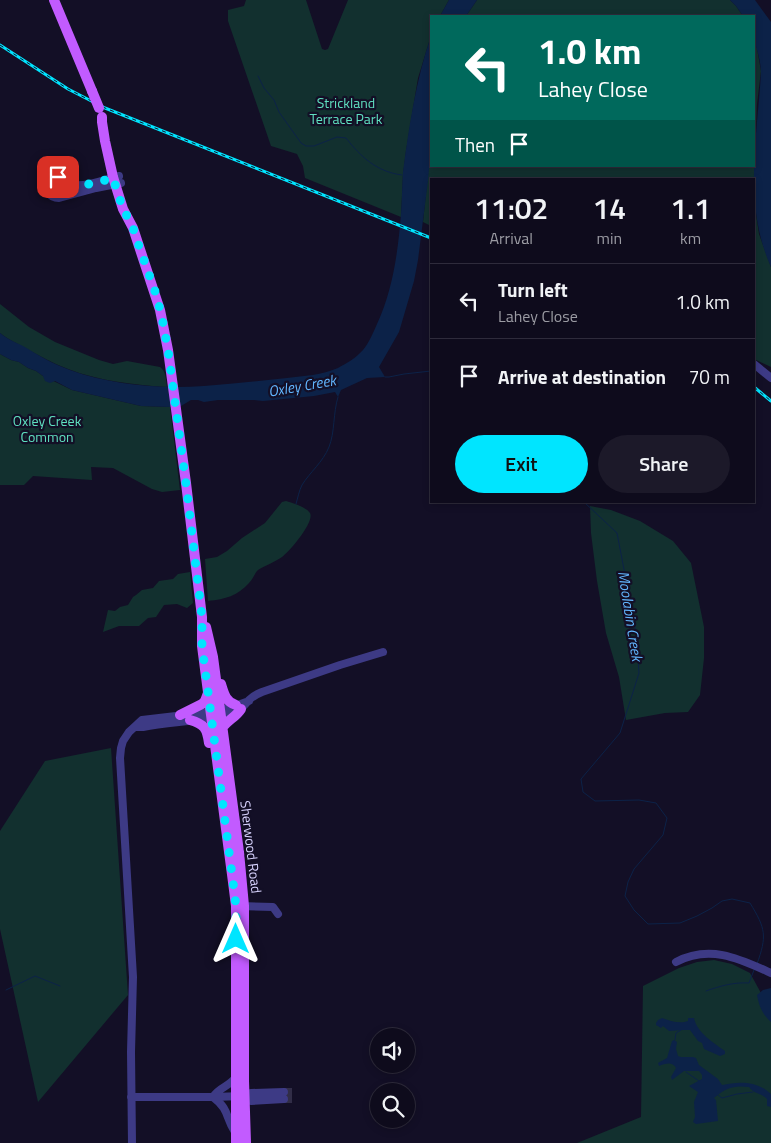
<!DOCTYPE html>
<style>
body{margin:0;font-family:"Titillium Web",sans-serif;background:#1c1929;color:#f1f3f6;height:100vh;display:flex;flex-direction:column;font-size:19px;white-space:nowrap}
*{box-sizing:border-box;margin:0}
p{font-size:16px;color:#9b9ba3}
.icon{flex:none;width:28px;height:28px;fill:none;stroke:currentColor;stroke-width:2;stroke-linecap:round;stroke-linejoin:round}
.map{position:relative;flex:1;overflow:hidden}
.details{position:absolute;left:430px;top:178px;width:325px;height:325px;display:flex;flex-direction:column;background:#0e0b1c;border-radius:0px;box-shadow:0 2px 8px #0003,0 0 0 1px #2e2b3b}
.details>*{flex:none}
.guide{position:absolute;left:430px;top:15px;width:325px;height:152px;border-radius:0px;box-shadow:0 2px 8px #0003,0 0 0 1px #2e2b3b;background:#00695c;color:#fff;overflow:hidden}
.tools{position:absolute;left:370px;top:1028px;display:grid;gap:10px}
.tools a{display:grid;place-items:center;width:45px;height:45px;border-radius:50%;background:#0e0b1c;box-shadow:0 2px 8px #0003,0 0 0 1px #2e2b3b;font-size:25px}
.pin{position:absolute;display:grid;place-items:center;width:42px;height:42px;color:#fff;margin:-21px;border-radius:10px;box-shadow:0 2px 8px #0006}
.me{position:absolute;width:55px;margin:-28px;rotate:0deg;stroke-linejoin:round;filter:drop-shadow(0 0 4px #0008)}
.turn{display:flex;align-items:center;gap:18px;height:105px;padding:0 25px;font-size:22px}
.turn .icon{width:65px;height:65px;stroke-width:2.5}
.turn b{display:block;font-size:35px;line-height:42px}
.then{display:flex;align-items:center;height:48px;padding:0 25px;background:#0003;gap:10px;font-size:19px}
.eta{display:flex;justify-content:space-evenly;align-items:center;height:85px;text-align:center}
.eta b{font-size:30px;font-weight:600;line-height:35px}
.cta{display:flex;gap:10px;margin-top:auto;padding:10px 25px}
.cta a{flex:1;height:58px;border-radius:30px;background:#00e5ff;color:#111;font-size:20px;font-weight:600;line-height:58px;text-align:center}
.cta a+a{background:#1c1929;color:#f1f3f6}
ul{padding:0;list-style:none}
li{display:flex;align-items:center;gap:15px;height:75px;padding:0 25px;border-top:1px solid #2e2b3b}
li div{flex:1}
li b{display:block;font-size:19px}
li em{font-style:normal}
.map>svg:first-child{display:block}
.green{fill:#12302f}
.water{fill:#0c2248}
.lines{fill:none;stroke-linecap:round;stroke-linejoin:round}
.stream{stroke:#0c2248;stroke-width:1}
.minor-tunnel{stroke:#312d47;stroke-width:8;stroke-dasharray:8 4;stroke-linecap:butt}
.minor{stroke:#3d3a85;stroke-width:8}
.major{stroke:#c25bff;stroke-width:10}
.rail-casing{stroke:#00e5ff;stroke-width:3}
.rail{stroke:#130f26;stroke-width:1;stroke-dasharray:4;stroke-linecap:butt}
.major-bridge{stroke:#c25bff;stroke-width:10}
.route{stroke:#00e5ff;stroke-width:9;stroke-dasharray:0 16.2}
.labels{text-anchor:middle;stroke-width:4.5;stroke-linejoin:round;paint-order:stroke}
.park-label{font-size:14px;fill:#5fe0c0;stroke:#130f26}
.street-label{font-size:14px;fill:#d9d4ff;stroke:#130f26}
.water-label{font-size:15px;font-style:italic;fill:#62b6ff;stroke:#130f26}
</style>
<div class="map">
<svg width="771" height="1143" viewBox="0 0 771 1143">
<rect width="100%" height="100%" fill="#130f26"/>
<path class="green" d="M246,0H306L322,49L325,50L328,49L348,0H449L440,16H431V36L418,78L406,151L403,175L401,217L305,178L303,166L297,154L271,146L228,21V10L244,6Z
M477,0H730L736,6L743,16H466Z
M754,37L757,48L761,71L757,104L754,179H431V226L423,222L431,144V166H754Z
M754,201L759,234L771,267V367L754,359Z
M0,304L29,327L55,342L99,360L113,364L127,361L160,367C166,371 166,380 167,387C135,385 99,381 68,369C52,363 38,355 23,347C15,342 7,339 0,333Z
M0,354L11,360L19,362L28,368L36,371L43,376L72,390L141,406L170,407L180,490L162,492L152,489L113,468L91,467L92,480L33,476L24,485H0Z
M286,501C293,503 306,507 310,513C315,522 289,552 282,557C275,562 264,566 258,570C254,574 253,579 249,583C237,596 226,599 208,601L205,559L217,557L227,551L242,538L265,523L282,502Z
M590,506L611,510L640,521L673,541L691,563L704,627V658L700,695L688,712L665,713L626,720L619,677L606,633L597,581L591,533Z
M190,572L193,603L187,608L177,604L164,605L156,617L148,618L139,626H119L103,632L108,610L115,611L120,607L128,605L133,597L136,595L142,590L153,588L159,581L173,579L178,574Z
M111,748L128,995L38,1102L0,929V831L45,761Z
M714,960L732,964L750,973L766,1002L771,1009V1143H577L641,1117L643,986L679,968L697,962Z"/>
<path class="water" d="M449,0H477L466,16H440Z
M730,0H755L771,22V267C743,205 757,139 761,73C761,62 757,50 754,39C753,32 754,24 754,16H743L736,6Z
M431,36V144L428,181L418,260L414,281L399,332L379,367L385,377L367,378L341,390L338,397L335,392L314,396L263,401L254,400H218L204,402L198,400H191L181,406L170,407L141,406L72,390L55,381L50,383L45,381L43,376L36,371L28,368L19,362L11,360L0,354V333C7,339 15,342 23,346C38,355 53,364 70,370C111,385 161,389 204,386C232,384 259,381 287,378C304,376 322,375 338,368C347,363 356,358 363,350C369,343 373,333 377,324C393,290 398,251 401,214C402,200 402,186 403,172C409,126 416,80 431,36Z
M771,988V1022C762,1014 759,1006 757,995L763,990Z
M662,1018C670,1021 680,1024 688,1021V1018H694C697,1033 714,1043 725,1051V1054L720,1056L704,1049L702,1043L698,1041L690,1030H683L669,1031L663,1026L661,1028L656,1025V1023L658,1020Z
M674,1040L677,1042L676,1049L678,1056L681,1057H693L696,1058L699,1065L718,1079L722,1085C739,1081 758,1081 771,1094V1107L767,1106V1099C760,1092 755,1095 749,1087C733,1085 726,1088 714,1098L716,1100L718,1121L696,1124L693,1122L695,1117L694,1102L698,1092L689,1086L702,1079V1075L699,1071H684L672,1080L671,1077L676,1068C672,1061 665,1064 659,1066L658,1063L667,1058L672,1041Z"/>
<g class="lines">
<path class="stream" d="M258,76L264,88L274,100L279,112L301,143L306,146H314L337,137L346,138C361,157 377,172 402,175
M385,377H389L404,374L431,371
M583,501L617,533L636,632L639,673L620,733L581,779L583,792L595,801L639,800L656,803L667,818L663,835L634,869L628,882L625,896L634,910L648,924L680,923L697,916L712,908L722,901L732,899L750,903C766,929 767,936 757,964
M296,504C298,497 299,491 302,485C310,472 323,462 329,447C335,432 333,413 338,397
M6,990L35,976L60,986
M706,991C720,986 734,982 749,983L754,970
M675,1040L676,1033L681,1030
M686,1072L699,1081
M718,1095L722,1098L737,1094L753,1092"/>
<path class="minor-tunnel" d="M284,1092H293
M284,1099H293"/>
<path class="minor" d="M119,176C105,179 89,187 74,185C67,183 63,178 55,178L49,183C46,191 49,198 59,198L96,188L121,183
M754,364L771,378
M135,727H143C173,721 205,722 235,712C242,710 244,705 249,700C253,696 257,694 262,692L340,665L383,652
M240,906L273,907L278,914
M676,962C710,944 740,959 771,973
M244,1096L251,1101L284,1099
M131,1097H213L244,1096L251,1093L284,1092
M213,1097C230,1110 225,1117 235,1132
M213,1097C219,1087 229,1087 236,1077
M132,1143L131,1052L133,977L120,758L121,748L123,741L129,732L142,720L210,712L232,707L249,701"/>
<path class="major" d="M54,0L92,91
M102,117V122L105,141L113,177L123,209L133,228L160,310L168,350L186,483L202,617V646L208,692L233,882L236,906V1143
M206,627L213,657L239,852L244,906V1081L246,1143
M221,684C224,694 226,702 236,705
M180,715L202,704L205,701L208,693
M190,720C204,724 207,728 209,743
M222,728C228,720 236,717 241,709"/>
<defs>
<path id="rail" d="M0,45L68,89L105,108L431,238
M754,387L771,401"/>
</defs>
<use href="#rail" class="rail-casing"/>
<use href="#rail" class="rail"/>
<path class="major-bridge" d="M92,91L99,108"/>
</g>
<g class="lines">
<path class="route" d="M58,177C63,179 68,183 73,184C86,187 100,181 113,178L123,209L132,225L139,246L157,297L163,323L168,350L186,484L202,617V646L233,882L236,906V939"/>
</g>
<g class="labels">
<g class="park-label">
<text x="346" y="108">Strickland<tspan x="346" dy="16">Terrace Park</tspan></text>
<text x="47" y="426">Oxley Creek<tspan x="47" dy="16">Common</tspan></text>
</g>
<g class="street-label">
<text transform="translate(251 847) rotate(83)" y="5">Sherwood Road</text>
</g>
<g class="water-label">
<text transform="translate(302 386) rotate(-10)" y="5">Oxley Creek</text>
<text transform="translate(630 616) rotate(81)" y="5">Moolabin Creek</text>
</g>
</g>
</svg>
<div class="tools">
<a><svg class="icon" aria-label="sound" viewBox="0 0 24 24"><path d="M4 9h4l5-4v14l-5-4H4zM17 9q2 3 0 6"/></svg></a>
<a><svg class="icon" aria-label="search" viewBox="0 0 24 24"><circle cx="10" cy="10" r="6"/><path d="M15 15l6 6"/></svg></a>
</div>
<div class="pin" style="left:58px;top:177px;background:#d93025"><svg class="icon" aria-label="arrive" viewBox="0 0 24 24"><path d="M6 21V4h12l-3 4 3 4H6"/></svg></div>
<svg class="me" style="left:236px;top:939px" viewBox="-20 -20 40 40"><path d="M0-17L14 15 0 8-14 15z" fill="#00e5ff" stroke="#fff" stroke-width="4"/></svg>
<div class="guide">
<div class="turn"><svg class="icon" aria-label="left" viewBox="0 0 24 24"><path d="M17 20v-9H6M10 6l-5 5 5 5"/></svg><div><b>1.0 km</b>Lahey Close</div></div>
<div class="then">Then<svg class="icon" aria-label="arrive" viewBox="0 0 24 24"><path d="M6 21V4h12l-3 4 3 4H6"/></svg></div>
</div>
<section class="details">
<div class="eta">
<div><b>11:02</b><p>Arrival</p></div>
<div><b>14</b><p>min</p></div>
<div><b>1.1</b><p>km</p></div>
</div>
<ul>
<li><svg class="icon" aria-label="left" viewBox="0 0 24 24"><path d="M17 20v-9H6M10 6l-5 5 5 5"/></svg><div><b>Turn left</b><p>Lahey Close</p></div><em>1.0 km</em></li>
<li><svg class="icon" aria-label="arrive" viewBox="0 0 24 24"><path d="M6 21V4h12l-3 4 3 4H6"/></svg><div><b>Arrive at destination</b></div><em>70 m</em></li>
</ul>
<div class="cta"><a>Exit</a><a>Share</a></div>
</section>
</div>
